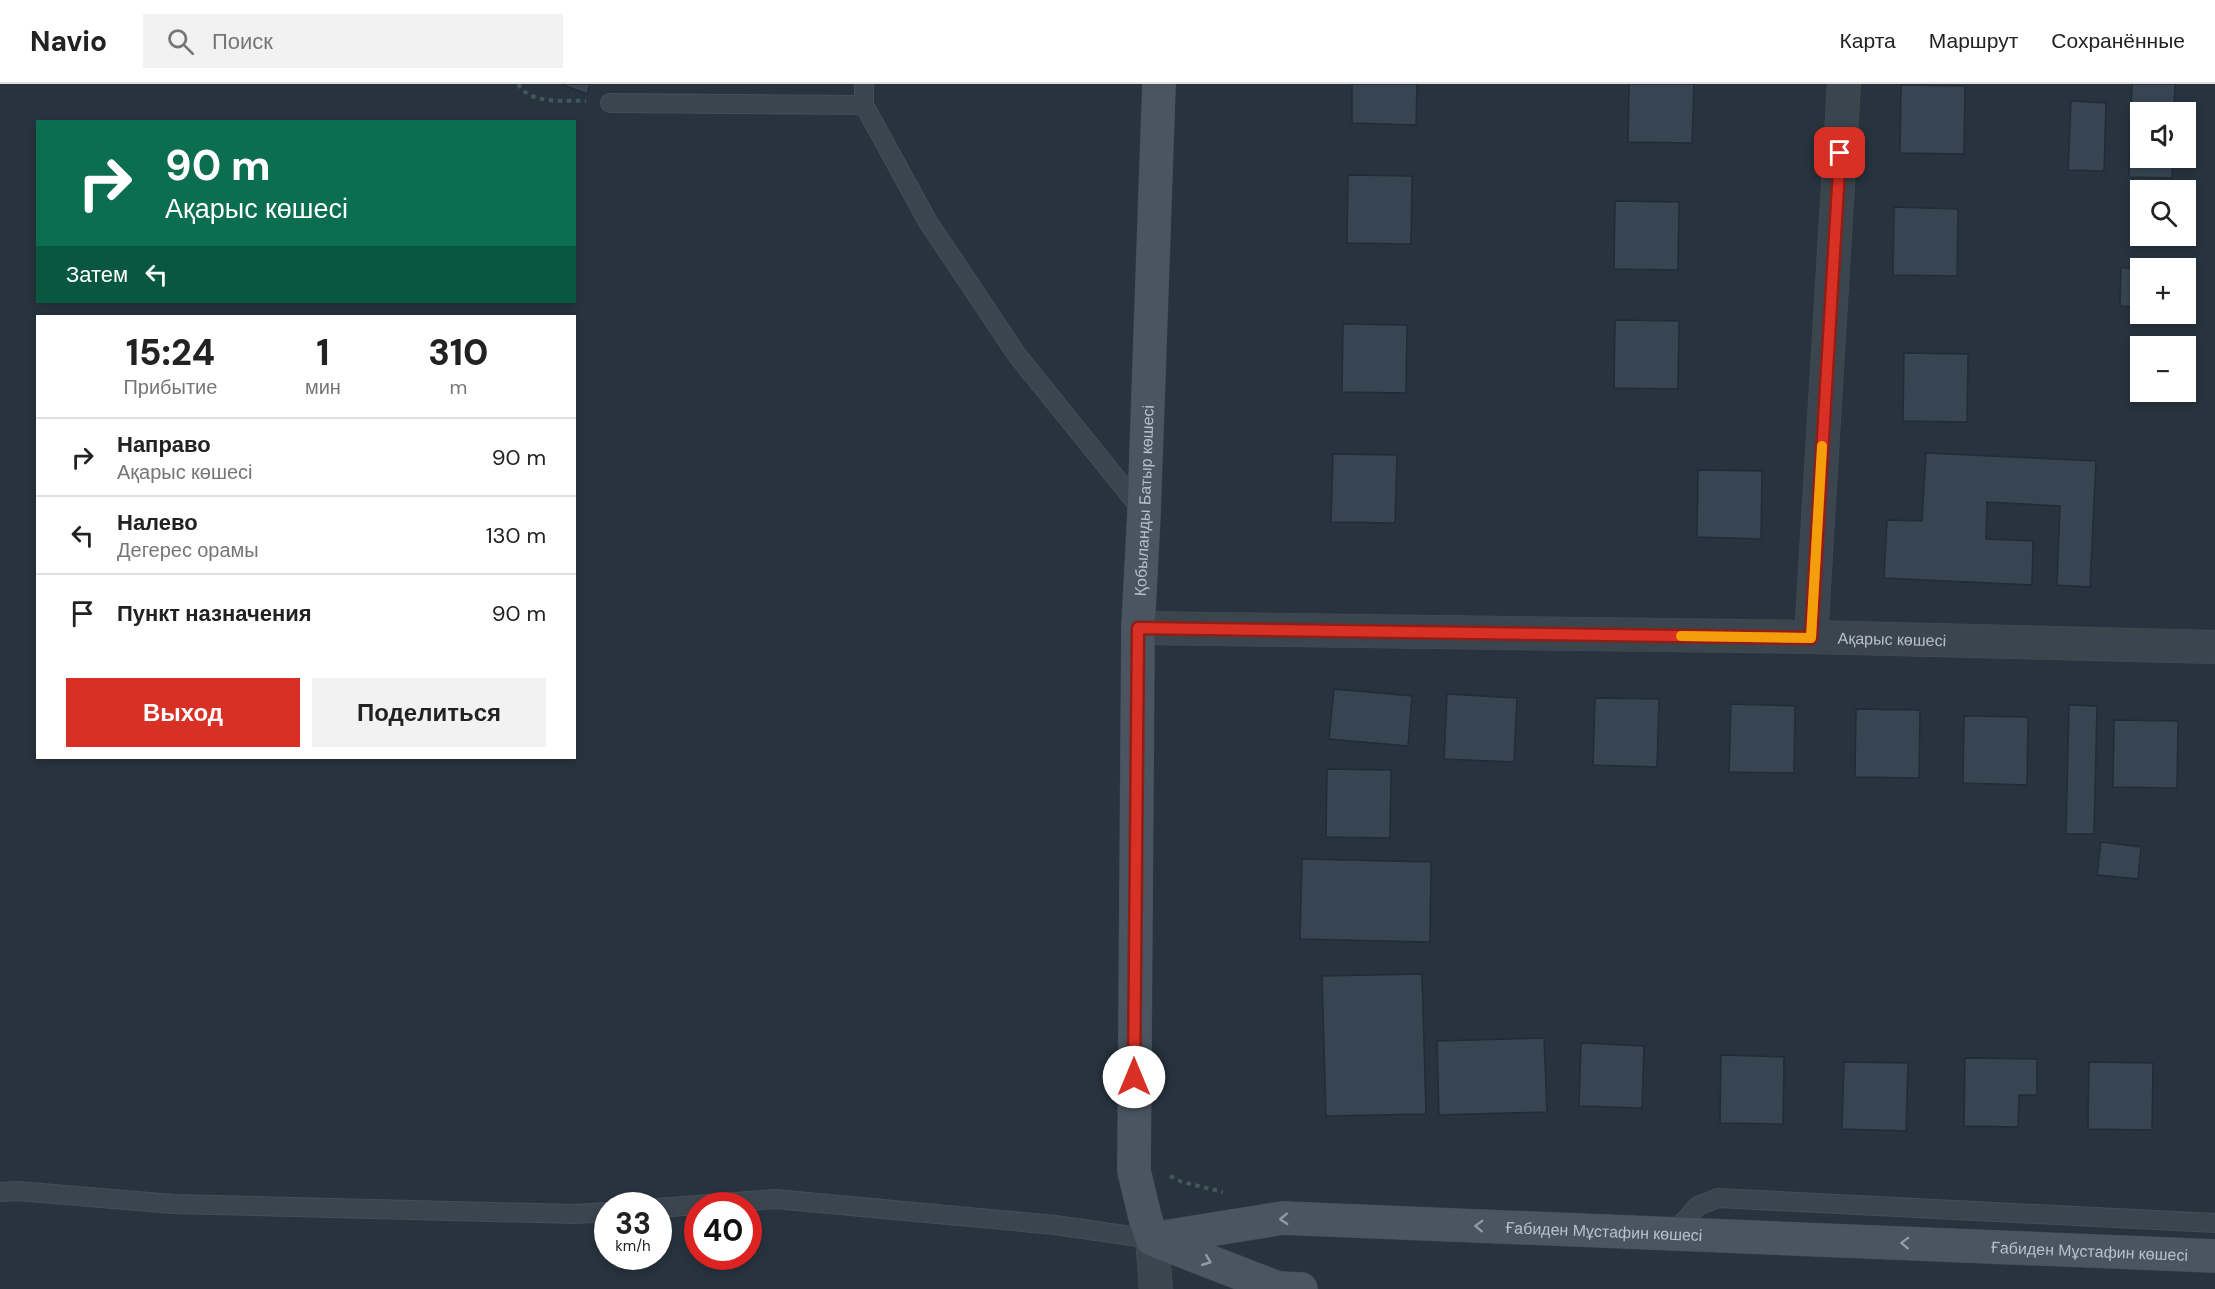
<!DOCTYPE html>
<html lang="ru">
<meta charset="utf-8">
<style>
body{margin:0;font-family:"DM Sans",sans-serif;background:#f2f2f2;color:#222;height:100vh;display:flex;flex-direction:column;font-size:22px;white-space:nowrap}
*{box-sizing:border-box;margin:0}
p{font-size:20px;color:#767676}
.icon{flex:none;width:33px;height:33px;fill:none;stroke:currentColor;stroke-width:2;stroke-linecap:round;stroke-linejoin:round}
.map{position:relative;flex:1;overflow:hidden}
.drawer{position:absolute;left:36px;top:231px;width:540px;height:444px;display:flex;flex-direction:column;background:#fff;border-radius:0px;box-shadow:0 3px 9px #0003}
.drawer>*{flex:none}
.guide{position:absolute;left:36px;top:36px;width:540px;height:183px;border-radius:0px;box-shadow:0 3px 9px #0003;background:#0b6e4f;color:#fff;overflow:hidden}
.controls{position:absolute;left:2130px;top:18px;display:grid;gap:12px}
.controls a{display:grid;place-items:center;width:66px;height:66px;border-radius:0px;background:#fff;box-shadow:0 3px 9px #0003;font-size:30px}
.speed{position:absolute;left:594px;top:1108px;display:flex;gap:12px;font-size:30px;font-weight:700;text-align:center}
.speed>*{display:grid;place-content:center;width:78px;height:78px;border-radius:50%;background:#fff;box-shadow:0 3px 9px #0003;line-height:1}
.speed small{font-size:15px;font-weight:400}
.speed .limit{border:9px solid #d22;background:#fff;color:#111}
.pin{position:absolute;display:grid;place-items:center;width:51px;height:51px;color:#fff;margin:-26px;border-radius:12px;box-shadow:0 3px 9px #0006}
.me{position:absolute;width:66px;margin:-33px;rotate:0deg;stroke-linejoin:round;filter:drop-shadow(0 0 4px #0008)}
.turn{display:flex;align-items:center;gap:21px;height:126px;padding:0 30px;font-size:27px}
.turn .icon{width:78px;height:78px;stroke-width:2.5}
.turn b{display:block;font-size:42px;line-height:51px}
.then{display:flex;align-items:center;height:57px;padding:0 30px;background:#0003;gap:12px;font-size:22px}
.eta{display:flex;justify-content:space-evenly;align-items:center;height:102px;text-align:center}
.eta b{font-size:36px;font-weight:800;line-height:42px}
.action{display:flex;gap:12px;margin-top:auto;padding:12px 30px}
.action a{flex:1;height:69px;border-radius:0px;background:#d93025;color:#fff;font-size:24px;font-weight:800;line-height:69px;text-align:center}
.action a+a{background:#f2f2f2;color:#222}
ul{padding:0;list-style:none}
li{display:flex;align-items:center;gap:18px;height:78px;padding:0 30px;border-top:2px solid #e0e0e0}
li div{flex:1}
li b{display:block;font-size:22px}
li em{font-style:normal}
header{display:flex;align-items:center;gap:36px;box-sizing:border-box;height:84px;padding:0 30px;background:#fff;border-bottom:2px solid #e0e0e0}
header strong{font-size:28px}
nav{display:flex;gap:33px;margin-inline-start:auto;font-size:21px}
.search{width:420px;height:54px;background:#f2f2f2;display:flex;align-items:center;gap:15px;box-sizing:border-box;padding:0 21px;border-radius:0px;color:#767676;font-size:22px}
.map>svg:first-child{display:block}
.building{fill:#374552;stroke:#222c36;stroke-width:1.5}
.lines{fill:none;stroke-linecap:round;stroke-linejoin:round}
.lane-casing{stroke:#454e58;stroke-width:20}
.street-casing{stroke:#454e58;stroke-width:34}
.secondary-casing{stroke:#454e58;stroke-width:34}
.path{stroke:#425757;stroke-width:4;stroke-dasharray:4.5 4.5;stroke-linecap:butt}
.lane{stroke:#3b454e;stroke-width:18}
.street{stroke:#3b454e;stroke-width:33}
.secondary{stroke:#495561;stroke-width:33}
.oneway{stroke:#919ba5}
.route-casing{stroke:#8d1f18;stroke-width:15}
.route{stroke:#d93025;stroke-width:10}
.slow{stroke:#f59e0b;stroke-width:10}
.labels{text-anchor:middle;stroke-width:6;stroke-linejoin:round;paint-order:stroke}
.street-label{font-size:16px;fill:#b8c0c9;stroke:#202a34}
</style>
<header>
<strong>Navio</strong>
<div class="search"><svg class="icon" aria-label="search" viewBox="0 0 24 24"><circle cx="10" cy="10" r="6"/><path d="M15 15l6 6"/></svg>Поиск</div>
<nav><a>Карта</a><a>Маршрут</a><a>Сохранённые</a></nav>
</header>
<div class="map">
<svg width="2215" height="1205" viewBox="0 0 2215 1205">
<rect width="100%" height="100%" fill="#27333e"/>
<path class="building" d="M561,0H590L587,10Z
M1352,0H1417L1416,41L1352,39Z
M1629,0H1694L1692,59L1628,58Z
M2132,0H2175L2174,28H2140V74H2173L2172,94L2129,93Z
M1901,1L1965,2L1964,70L1900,69Z
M2071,17L2106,19L2104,87L2068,86Z
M1348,91L1412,92L1411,160L1347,159Z
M1615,117L1679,118L1678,186L1614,185Z
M1894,123L1958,125L1957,192L1893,191Z
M2121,184H2146H2140V223L2120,222Z
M1615,236L1679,237L1678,305L1614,304Z
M1343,240L1407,241L1406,309L1342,308Z
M1904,269L1968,270L1967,338L1903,337Z
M1926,369L2096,377L2090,503L2057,501L2060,422L1987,418L1986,455L2033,457L2032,501L1884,494L1887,436L1922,437Z
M1333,370L1397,371L1395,439L1331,438Z
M1698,386L1762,387L1761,455L1697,453Z
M1334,605L1412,612L1408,662L1329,655Z
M1447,610L1517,614L1514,678L1444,675Z
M1595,614L1659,615L1657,683L1593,681Z
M1731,620L1795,622L1794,689L1729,688Z
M2069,621L2097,622L2094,750H2066Z
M1856,625L1920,626L1919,694L1855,693Z
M1964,632L2028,633L2027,701L1963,699Z
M2114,636L2178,637L2177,704L2113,703Z
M1327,685L1391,686L1390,754L1326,753Z
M2101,758L2141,763L2138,795L2097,791Z
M1302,775L1431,778L1430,858L1300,855Z
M1422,890L1426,1030L1326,1032L1322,892Z
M1544,954L1547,1028L1439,1031L1437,957Z
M1581,959L1644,962L1642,1024L1579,1022Z
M1721,971L1784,973L1783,1040L1720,1039Z
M1965,974L2037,975V1011H2019L2018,1043L1964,1042Z
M1844,978L1908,979L1906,1047L1842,1045Z
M2089,978L2153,979L2152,1046L2088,1045Z"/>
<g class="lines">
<defs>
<path id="lane" d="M864,0V21L928,138L1017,271L1142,426
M610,19L864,21
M0,1108L18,1107L173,1120L575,1130L608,1128
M658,1124L775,1115L1055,1141L1152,1155
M1672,1150L1698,1122L1718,1114L2215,1139"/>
<g id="street">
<path id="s1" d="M1138,544L1811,553L2215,563"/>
<path d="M1811,553L1844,0"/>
<path d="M1152,1155L1156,1205"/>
</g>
<g id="secondary">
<path id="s2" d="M1152,1155L1145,1133L1134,1087L1138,544L1144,429L1159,0"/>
<path id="s3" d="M1152,1155L1283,1134L2215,1172"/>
<path d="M1154,1156L1278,1204L1301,1205"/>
</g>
</defs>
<use href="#lane" class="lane-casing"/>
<use href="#street" class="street-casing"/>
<use href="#secondary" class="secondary-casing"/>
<path class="path" d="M518,0C530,21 565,16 586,17
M1170,1092L1182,1098L1223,1108"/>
<use href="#lane" class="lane"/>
<use href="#street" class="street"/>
<use href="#secondary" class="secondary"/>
</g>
<defs><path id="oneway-chevron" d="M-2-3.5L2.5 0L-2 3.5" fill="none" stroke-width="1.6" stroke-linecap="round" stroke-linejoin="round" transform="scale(1.5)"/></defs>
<g class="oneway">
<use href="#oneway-chevron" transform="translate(1284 1135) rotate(177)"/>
<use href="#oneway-chevron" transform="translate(1479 1142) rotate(-178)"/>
<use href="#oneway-chevron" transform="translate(1905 1159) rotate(-178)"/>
<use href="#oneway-chevron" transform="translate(1207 1177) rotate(22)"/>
</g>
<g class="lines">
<defs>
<path id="route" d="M1134,993L1138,544L1811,554L1840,69"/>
</defs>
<use href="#route" class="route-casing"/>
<use href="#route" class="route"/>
<path class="slow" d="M1681,552L1811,554L1822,362"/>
</g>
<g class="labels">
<g class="street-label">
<text dy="6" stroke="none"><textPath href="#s2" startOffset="741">Қобыланды Батыр көшесі</textPath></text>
<text dy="6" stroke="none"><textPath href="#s1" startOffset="754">Ақарыс көшесі</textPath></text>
<text dy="6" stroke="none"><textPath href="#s3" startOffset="454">Ғабиден Мұстафин көшесі</textPath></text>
<text dy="6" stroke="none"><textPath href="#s3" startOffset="940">Ғабиден Мұстафин көшесі</textPath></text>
</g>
</g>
</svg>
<div class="controls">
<a><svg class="icon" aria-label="sound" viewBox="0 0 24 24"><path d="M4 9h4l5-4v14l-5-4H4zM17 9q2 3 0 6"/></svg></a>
<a><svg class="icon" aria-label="search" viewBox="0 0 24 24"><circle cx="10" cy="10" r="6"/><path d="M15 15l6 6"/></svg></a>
<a>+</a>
<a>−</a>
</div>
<div class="speed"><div>33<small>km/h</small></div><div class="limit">40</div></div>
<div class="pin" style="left:1840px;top:69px;background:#d93025"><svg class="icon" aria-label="arrive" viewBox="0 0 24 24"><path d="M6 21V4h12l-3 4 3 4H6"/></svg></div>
<svg class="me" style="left:1134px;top:993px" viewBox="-20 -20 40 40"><circle r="19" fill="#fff"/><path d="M0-13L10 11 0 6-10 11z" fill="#d93025"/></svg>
<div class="guide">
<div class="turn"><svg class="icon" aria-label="right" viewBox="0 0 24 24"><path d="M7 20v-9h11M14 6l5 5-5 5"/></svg><div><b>90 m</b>Ақарыс көшесі</div></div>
<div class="then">Затем<svg class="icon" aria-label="left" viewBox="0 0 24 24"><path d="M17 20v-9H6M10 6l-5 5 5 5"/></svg></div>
</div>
<section class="drawer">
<div class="eta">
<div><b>15:24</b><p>Прибытие</p></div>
<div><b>1</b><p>мин</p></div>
<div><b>310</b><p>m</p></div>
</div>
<ul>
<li><svg class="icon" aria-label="right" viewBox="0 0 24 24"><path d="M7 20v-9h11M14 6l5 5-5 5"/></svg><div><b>Направо</b><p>Ақарыс көшесі</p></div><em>90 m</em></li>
<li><svg class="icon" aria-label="left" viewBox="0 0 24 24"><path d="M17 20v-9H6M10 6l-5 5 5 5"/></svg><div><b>Налево</b><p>Дегерес орамы</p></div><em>130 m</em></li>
<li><svg class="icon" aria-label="arrive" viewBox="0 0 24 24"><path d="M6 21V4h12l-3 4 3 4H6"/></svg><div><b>Пункт назначения</b></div><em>90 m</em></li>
</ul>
<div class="action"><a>Выход</a><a>Поделиться</a></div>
</section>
</div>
